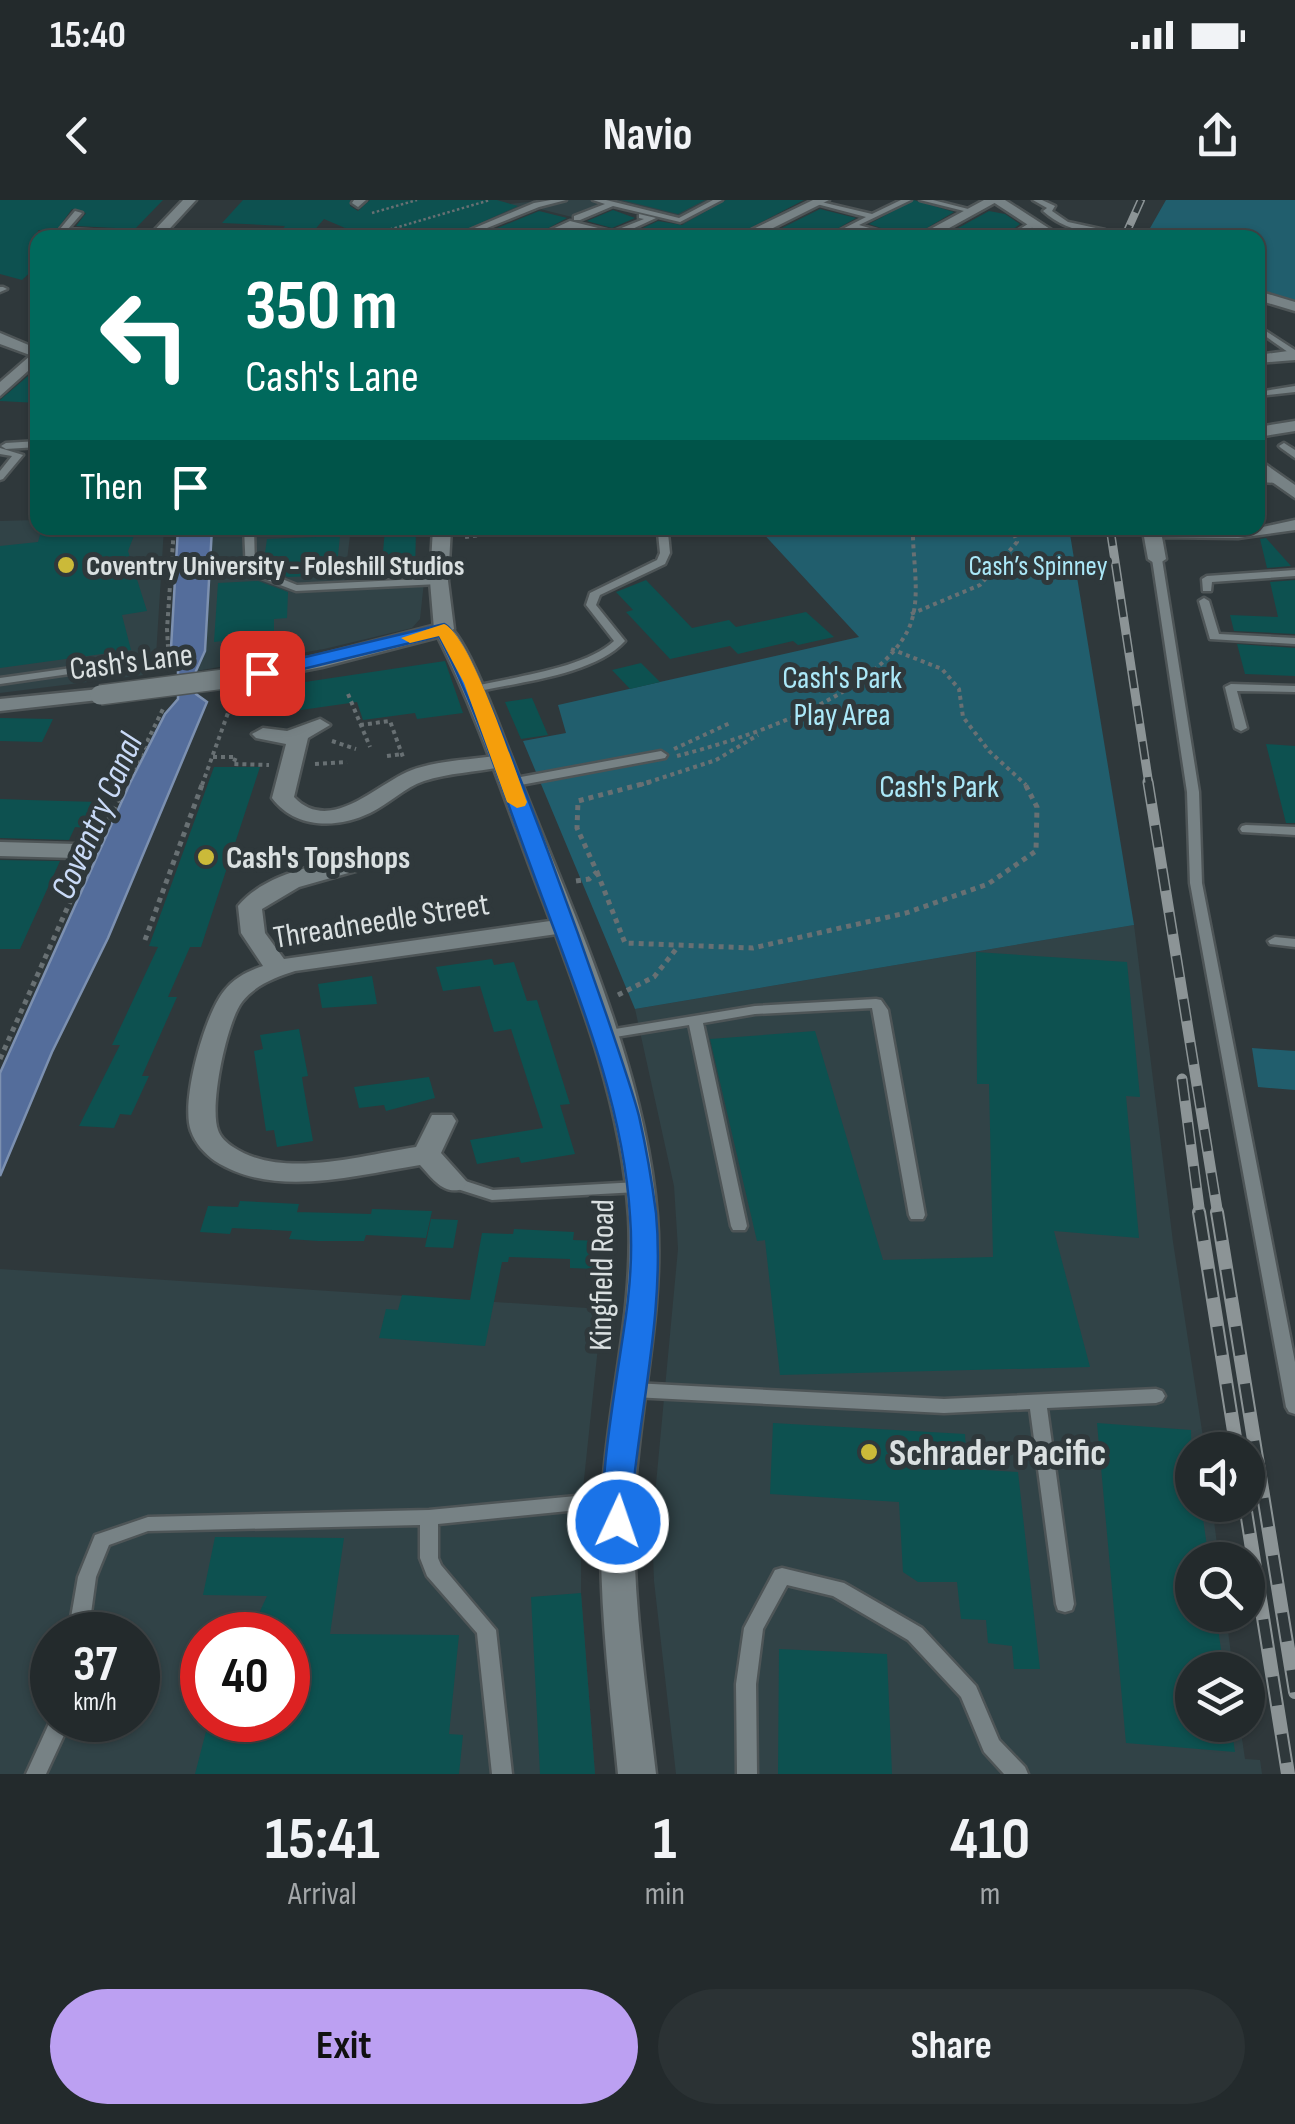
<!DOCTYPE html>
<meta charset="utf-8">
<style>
body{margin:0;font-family:"Sofia Sans Condensed",sans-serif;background:#2b3234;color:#f1f3f6;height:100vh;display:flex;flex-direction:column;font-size:38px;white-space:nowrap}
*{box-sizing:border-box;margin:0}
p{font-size:32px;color:#a3a7a9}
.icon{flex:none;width:55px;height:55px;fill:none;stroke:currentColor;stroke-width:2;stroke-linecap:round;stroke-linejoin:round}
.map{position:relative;height:1574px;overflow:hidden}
.side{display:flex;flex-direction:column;background:#232a2c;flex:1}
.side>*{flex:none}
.top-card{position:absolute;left:30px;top:30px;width:1235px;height:305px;border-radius:20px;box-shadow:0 2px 8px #0004,0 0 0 2px #404648;background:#00695c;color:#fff;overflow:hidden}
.controls{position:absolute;left:1175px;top:1232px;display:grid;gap:20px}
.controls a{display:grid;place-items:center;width:90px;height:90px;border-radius:50%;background:#232a2c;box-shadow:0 2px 8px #0004,0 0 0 2px #404648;font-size:50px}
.speed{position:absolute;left:30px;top:1412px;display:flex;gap:20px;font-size:50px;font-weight:700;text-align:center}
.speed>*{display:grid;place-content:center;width:130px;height:130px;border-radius:50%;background:#232a2c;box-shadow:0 2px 8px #0004,0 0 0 2px #404648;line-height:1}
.speed small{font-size:25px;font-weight:400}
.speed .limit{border:15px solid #d22;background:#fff;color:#111}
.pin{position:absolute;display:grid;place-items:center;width:85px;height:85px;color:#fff;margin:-42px;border-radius:20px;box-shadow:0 5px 15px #0006}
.me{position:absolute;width:110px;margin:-55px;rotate:3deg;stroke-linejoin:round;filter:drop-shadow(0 0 8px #0008)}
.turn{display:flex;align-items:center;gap:35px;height:210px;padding:0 50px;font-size:45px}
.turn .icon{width:130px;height:130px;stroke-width:2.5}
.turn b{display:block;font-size:70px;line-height:85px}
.then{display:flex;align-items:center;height:95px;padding:0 50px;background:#0003;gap:20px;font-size:38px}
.eta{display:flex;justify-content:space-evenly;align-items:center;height:170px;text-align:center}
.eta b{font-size:60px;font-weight:700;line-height:70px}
.action{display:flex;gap:20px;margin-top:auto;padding:20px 50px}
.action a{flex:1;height:115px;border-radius:60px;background:#bca0f2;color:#111;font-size:40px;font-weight:700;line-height:115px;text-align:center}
.action a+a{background:#2b3234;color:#f1f3f6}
.status{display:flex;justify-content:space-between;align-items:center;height:70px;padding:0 50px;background:#232a2c;direction:ltr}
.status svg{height:28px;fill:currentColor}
header{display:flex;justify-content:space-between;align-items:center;height:130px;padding:0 50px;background:#232a2c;font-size:45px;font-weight:700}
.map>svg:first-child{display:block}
.built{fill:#314347;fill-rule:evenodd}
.green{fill:#215e6d}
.water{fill:#546d9b;stroke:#7c90b0;stroke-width:2.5}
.building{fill:#0d5150}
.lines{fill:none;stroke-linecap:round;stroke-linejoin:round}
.service-casing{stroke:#4e5557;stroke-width:5}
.minor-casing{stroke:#4e5557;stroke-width:5}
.tertiary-casing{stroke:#4e5557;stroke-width:5}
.secondary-casing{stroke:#4e5557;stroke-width:5}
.path-far2{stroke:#687073;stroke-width:2.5;stroke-dasharray:2.5 2.5;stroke-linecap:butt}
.path-far1{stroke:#687073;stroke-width:4;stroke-dasharray:4 4;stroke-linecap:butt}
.path{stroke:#687073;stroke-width:5;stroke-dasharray:5 5;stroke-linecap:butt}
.service{fill:#778285;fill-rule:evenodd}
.minor{fill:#778285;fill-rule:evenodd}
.tertiary{fill:#778285;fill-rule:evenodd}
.secondary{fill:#778285;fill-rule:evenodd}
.rail-far3-casing{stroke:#8c9496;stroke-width:8}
.rail-far2-casing{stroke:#8c9496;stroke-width:9}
.rail-far1-casing{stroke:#8c9496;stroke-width:11}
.rail-casing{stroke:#8c9496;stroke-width:14}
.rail-far3{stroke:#2f383b;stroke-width:5;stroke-dasharray:14;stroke-linecap:butt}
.rail-far2{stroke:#2f383b;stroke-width:6;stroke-dasharray:18;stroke-linecap:butt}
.rail-far1{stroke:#2f383b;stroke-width:8;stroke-dasharray:22;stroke-linecap:butt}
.rail{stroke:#2f383b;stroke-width:10;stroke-dasharray:29;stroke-linecap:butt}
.tertiary-bridge-casing{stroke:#4e5557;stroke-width:22;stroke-linecap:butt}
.tertiary-bridge{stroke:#778285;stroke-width:19}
.route{fill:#1a73e8;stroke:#114b97;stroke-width:2.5}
.slow{fill:#f59e0b}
.poi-dot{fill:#cbba39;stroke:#2f383b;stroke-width:4}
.labels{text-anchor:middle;stroke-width:10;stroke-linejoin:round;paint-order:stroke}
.far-poi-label{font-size:28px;font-weight:bold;fill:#dae0e1;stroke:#2f383b;text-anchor:start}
.far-park-label{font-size:28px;fill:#abe8f8;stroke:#2f383b}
.street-label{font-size:32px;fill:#dae0e1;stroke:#2f383b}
.park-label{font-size:32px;fill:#abe8f8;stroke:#2f383b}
.poi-label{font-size:32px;font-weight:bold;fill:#dae0e1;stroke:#2f383b;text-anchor:start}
.water-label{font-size:35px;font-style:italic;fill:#c9daf7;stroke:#2f383b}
.near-poi-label{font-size:38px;font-weight:bold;fill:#dae0e1;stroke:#2f383b;text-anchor:start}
</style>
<div class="status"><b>15:40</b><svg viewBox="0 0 49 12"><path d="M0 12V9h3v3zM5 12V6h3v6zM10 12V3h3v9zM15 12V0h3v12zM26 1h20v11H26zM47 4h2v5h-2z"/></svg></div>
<header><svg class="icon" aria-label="back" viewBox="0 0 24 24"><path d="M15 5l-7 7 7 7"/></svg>Navio<svg class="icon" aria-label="share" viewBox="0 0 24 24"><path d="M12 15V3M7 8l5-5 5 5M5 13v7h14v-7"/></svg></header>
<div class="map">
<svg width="1295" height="1574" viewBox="0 0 1295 1574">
<rect width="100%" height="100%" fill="#2f383b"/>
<path class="built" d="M545,0H751L742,5L778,14L730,36L613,6L580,19L536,8L461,37L397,38L510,4Z
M37,320L38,328H164L156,456L160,473L0,493V321Z
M212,328H351L344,384L424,382L420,419L412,428L324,449L196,471L205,451Z
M1134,725L1173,1042L1205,1250H1192V1305H1212L1219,1360H1192V1415H1226L1233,1470H1192V1525H1240L1245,1559L1260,1560L1262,1574H676L654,1381L652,1327L678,1049L674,986L635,809Z
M0,1069L602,1109L581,1308V1393L595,1574H0ZM52,1435H138V1520H52ZM202,1435H288V1520H202Z"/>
<path class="green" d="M1166,0H1295V101L1258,89V38L1145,37Z
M758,328H1069L1134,725L635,809L523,541L566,533L558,505L859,437Z
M1252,848L1295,851V890L1258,887Z"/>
<path class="water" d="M178,328H212L205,451L196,471V494L207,502L108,738L52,852L0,976V873L130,583L165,514L178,499V471L171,448Z"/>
<path class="building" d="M0,0H163L135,29L76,26L86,13L72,9L56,31L38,30V65L22,80L0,74Z
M243,0H350V6L358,11L370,0H497L518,6L447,38H401L364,36L324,19L312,33L281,31L285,26L222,23Z
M622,0H705L678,14Z
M726,0H804L731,38H677L679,31L674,28L655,38H630V34L658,21L682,25Z
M914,0L954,12L910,38L869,24Z
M820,9L856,18L821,38H762Z
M613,10L635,18L612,28L587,21Z
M539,11L567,18L530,38H473Z
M989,11L1005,14L1020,24L1002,38H940Z
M35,170L38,203L0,201V200Z
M42,328H137L128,351L147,411L122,415L131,450L0,468V346L38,342Z
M385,328H416L415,375L381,377Z
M340,336L336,375L288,377L263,367L267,339Z
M1266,338L1291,366L1267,368L1260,339Z
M646,380L692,428L729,420L736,427L806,412L834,437L798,445L793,441L738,454L730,446L670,459L626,412L633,410L616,392Z
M1295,380V434L1234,431L1230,415L1278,417L1270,382Z
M258,381L288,392L287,418L274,419V435L214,442L218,383Z
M1237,444L1295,448V476L1245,474Z
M445,461L463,513L417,519L415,513L363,520L357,502L273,514L265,488Z
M641,463L660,482L630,489L612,470Z
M532,498L548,535L521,539L505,502Z
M0,518L53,519L42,542L0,541Z
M1266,544L1295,546V623H1286Z
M214,567H260L201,747H190L168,797H177L142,876H149L131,915L120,914L114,928L79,926L120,845H112L158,747L149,746Z
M0,599L28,600L98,602L86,628L75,627L69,640L0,638Z
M0,660L60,661L20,749H0Z
M976,752L1127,762L1140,897L1126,896L1139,1038L1054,1031L1090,1167L780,1175L765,1040L757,1041L710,839L815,831L883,1060L993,1057L989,884H977Z
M492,759L494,765L514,762L527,801L537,800L570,904L560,905L575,954L521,963L519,957L477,964L470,940L543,928L511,829L494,832L480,786L443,791L436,767Z
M372,776L377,804L322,808L318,784Z
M299,829L308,876L302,877L303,884L313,941L277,947L274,930L266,931L254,851L263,849L260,835Z
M429,877L435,898L386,911L384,905L359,908L354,887Z
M240,1001L299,1004L296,1016L297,1012L371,1014L372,1009L432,1011L426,1038L366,1035L364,1041H318L289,1039L292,1031L232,1028L230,1034L200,1032L208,1006L238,1007Z
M431,1019L458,1020L453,1048L425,1047Z
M514,1029L574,1032L573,1040L602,1041L598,1069L570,1068V1059L509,1057L508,1062H502L485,1146L379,1138L386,1109L398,1110L402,1095L470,1100L482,1033L513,1034Z
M773,1223L965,1234L967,1269L1018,1272L1040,1469H1014L1012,1446L988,1443L986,1420L961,1419L957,1382H918L903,1372L899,1302L770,1294Z
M1097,1223L1191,1230L1192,1305H1201L1209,1360H1192V1415H1216L1224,1470H1192V1525H1231L1235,1552L1126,1543Z
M215,1337L344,1338L330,1434L459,1435L449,1534L463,1535L459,1574H195L209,1520H288V1435H249L267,1396L203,1395Z
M581,1393L595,1574H540L531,1397Z
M779,1449L887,1454L892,1574H778Z"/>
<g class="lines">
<defs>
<path id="service" d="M551,0H566L539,7L462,38H451L534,3Z
M593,0H606L679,18L713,0H722L680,22L613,6L580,20H574V16L605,4Z
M901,0H911L859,25L904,38H890L853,28L835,38H825L866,17L813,3L817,1L872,14Z
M920,0H933L976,11L972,13Z
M1033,0H1042L1055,6L1052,11L1068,22L1105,30C1084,35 1059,26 1043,11L1047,8Z
M75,11L82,13L68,29L155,34L159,36L142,38L60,33V29Z
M639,14L656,18L615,37H609V33L644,19L639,18Z
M1031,22L1038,24L1015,38H1006Z
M672,31L676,33C671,38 665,38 659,38Z
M0,87H3L7,89L0,92Z
M1258,126L1295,150V157L1258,131Z
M1295,186V192L1258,196V192Z
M38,241V247L6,249L1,246L6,243Z
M1284,243L1295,250V258L1281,248L1279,246Z
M0,248L23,255L3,279L0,280V271L12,256L0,254Z
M1258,276L1278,277L1283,280L1278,283L1258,282Z
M244,328H254L255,368L297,385L439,378L444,381L439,384L296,391L246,372Z
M663,330L668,333L670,353L665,364L600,395L596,405L625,441C594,475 519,482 475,492L471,491V487C511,477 584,469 614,441L586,405L590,393L657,360L660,353L658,333Z
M1157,356L1162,359L1199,592L1202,683L1295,1162V1214L1289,1212L1286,1207L1190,683L1187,592L1152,359Z
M1295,370V376L1212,382L1211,391H1203L1202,379L1207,376Z
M1204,398L1209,401L1219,434L1295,438V444L1210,439L1199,401Z
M100,464L104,465V469L0,484V478Z
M1231,484L1295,486V492L1237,491L1247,528L1241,531L1235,528L1225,487Z
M661,551L667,555L665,558L510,587L504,583L510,579Z
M1246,625L1295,627V635L1242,632L1240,629L1242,626Z
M1275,737L1295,739V747L1270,744L1268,741Z
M876,799L881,800L888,810L925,1015L923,1019H911L909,1015L872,808L755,814L703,823L747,1026L745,1030H733L731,1026L689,825L603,839L596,835L603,831L755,806Z
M453,977L493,990L638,982L643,983L646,987L643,991L638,992L492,1000L448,986L445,982L448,978Z
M633,1183L944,1199L1156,1189L1162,1191L1165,1196L1162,1201L1156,1203L1047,1208L1074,1404L1072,1410L1065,1412L1058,1410L1056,1404L1030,1209L944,1213L633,1197L627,1195L624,1190L627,1185Z
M618,1292L624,1294L627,1299L624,1304L618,1306L438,1324V1358L441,1365L496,1430L512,1574H492L477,1433L427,1376L420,1358V1325L148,1331L109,1345L96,1377L88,1435H68L78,1377L95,1335L148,1317L429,1310Z
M782,1368L844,1383L922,1428L976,1486L999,1540L1025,1567L1028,1574H1004L984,1552L961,1497L908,1440L833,1396L787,1385L763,1429L756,1484L757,1574H737L736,1484L744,1428L775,1370Z
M52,1517V1520H71L46,1574H26Z"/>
<path id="minor" d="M354,0H366L358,7L352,3Z
M813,0H829L753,38H735Z
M984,0H1000L931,38H914Z
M570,21L626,35L627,38C609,38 593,32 575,30C562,29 547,38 533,38Z
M0,133L38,149V158L0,144Z
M1295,150V160L1258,163V155Z
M1295,221V231L1258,237V227Z
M1258,259L1295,285V298L1258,272Z
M1295,320V330L1238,338L1162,337L1166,359L1157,365L1148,359L1143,331V328H1258Z
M433,328H451L448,381L454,429L444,435L434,429L430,381Z
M320,519L330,525L308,538L294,597C329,634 374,587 407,572C434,560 472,560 501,555L512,561L501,567C476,572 448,573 424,581C405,587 389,604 370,613C337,629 295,629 272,598L286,544L256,538L252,534L263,528L287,531Z
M0,642L75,644L86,651L75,658L0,656Z
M365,654L373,656L377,661L373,666L299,687L262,709L265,733L284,759L564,719L576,726L564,733L295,771C276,777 255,785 242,802C227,821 209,906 218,930C220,937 227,943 233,947C282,980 362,955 416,947L432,915H452L456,921L441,953L467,982L463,989C443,995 433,979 420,965C356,975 274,999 215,961C205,954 195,943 191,931C180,902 205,814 224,791C234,778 248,771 263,766L241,733L238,706C267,671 324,664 365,654Z"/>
<path id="tertiary" d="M990,0H1005L1064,38H1048Z
M1258,91L1295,102V111L1258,100Z
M444,423C465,429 501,532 511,556C567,701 645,860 657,1016C664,1107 641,1197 635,1287C630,1383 645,1479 656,1574H618C609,1479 596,1383 603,1287C609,1197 634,1108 629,1017C621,893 571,776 528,661C500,586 474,509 438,437L322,467L240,483L230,477L233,473L321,455Z
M100,489L107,491L110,495L107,499L0,511V499Z"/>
<path id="secondary" d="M183,0H196L161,38H147Z
M38,149V162L0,196V182Z"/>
</defs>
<use href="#service" class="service-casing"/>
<use href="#minor" class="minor-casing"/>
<use href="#tertiary" class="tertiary-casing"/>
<use href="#secondary" class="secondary-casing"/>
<path class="path-far2" d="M372,13L417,0
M361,38L490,0"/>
<path class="path-far1" d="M465,337L534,328
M911,414L980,385L1017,342L1012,328
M891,449L942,469L959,489L963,517L989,551L1026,585
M169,464L167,429L174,328
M348,494L370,547
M360,525L390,521L404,560
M332,541L356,549
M674,549L730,523
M387,556L402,554
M677,556C744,539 877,496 909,428C922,398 912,359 913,328
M213,557H236L233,564L269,565
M315,564L347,562
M126,585L163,509
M202,585L233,499
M640,585L716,560L758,535"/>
<path class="path" d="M95,647L127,582
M597,672L625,743L753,748L906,713L988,684L1036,651L1037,607L1024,582
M576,681L589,679L597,672L577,628L578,601L650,582
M145,740L203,582
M618,795L654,777L677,748
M0,859L86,666"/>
<use href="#service" class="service"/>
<use href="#minor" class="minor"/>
<use href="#tertiary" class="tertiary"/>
<use href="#secondary" class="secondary"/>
<defs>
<path id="rail-far3" d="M1124,38L1141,0"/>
<path id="rail-far2" d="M1110,328L1149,585"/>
<path id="rail-far1" d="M1148,582L1218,1015
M1182,879L1200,1015"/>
<path id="rail" d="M1199,1012L1237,1250
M1217,1012L1295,1492
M1245,1305L1288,1574"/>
</defs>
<use href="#rail-far3" class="rail-far3-casing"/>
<use href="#rail-far2" class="rail-far2-casing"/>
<use href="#rail-far1" class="rail-far1-casing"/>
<use href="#rail" class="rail-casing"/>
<use href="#rail-far3" class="rail-far3"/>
<use href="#rail-far2" class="rail-far2"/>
<use href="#rail-far1" class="rail-far1"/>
<use href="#rail" class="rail"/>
<defs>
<path id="tertiary-bridge" d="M100,495L240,477"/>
</defs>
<use href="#tertiary-bridge" class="tertiary-bridge-casing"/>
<use href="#tertiary-bridge" class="tertiary-bridge"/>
</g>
<path class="route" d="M444,424C477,435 624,858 639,916C646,947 652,982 656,1013C664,1098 645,1187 635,1271C633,1290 637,1314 628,1331L618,1334L607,1331C592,1302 624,1142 628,1099C631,1072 632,1042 630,1016C623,896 571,778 531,667C502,589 477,509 439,436L262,479L252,473L255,469Z"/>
<path class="slow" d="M444,424C470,434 515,570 527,602L525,606L517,608L507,602L464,483L439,436L410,443L401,438Z"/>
<g class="poi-dot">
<circle cx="66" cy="365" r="10"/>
<circle cx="206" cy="657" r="10"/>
<circle cx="869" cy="1252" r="10"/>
</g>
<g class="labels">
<g class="far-poi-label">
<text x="86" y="375">Coventry University - Foleshill Studios</text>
</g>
<g class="far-park-label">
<text x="1038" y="375">Cash’s Spinney</text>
</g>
<g class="street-label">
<text transform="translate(131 461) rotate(-7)" y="11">Cash's Lane</text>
<text transform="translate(381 720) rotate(-9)" y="11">Threadneedle Street</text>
<text transform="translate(601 1075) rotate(-89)" y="11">Kingfield Road</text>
</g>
<g class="park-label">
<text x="842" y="488">Cash's Park<tspan x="842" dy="37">Play Area</tspan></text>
<text x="939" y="597">Cash's Park</text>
</g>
<g class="poi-label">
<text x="226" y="668">Cash's Topshops</text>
</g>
<g class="water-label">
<text transform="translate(96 616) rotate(-66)" y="12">Coventry Canal</text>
</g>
<g class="near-poi-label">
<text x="889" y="1265">Schrader Pacific</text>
</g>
</g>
</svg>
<div class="controls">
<a><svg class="icon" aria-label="sound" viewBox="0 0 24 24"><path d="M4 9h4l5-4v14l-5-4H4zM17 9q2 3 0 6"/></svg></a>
<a><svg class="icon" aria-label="search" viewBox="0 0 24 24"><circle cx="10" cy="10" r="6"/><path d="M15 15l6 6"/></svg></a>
<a><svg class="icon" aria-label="layers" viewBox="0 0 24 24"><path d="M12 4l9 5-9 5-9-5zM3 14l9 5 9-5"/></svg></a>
</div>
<div class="speed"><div>37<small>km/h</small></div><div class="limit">40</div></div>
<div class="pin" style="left:262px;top:473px;background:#d93025"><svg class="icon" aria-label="arrive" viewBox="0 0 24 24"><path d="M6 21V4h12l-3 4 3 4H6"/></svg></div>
<svg class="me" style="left:618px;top:1322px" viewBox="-20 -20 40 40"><circle r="17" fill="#1a73e8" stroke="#fff" stroke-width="3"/><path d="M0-11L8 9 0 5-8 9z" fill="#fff"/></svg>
<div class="top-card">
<div class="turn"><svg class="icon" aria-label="left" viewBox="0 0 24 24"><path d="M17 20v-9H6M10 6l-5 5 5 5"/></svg><div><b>350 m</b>Cash's Lane</div></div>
<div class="then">Then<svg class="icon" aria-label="arrive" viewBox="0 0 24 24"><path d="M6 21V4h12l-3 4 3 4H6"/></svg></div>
</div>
</div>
<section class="side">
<div class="eta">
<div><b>15:41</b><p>Arrival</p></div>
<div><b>1</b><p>min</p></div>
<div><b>410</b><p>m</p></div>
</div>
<div class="action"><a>Exit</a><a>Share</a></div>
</section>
